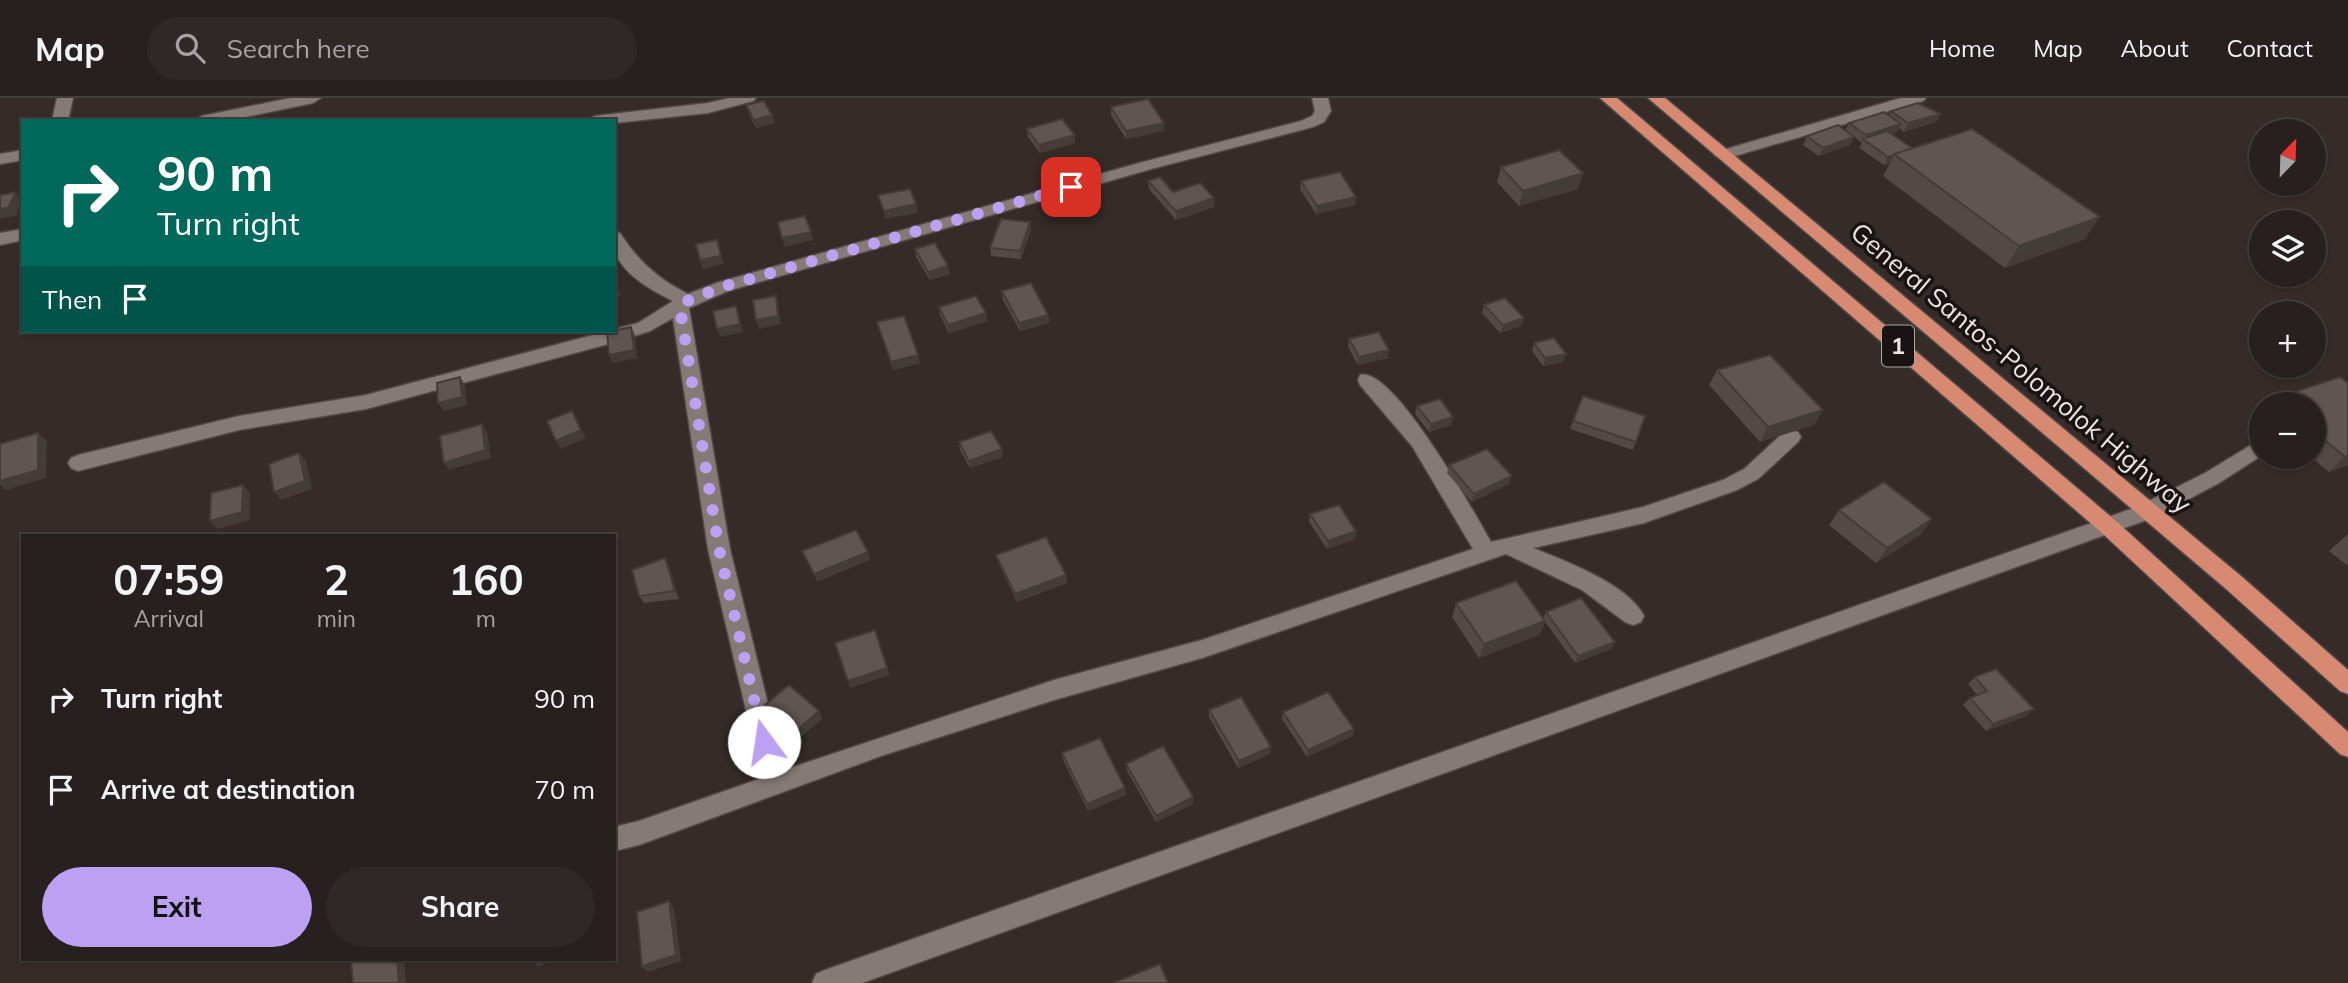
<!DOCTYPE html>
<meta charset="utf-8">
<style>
body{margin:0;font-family:Mulish,sans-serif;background:#302827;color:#f1f3f6;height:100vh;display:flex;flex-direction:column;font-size:26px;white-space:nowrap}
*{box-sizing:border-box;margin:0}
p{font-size:23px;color:#a5a3a4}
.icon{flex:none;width:38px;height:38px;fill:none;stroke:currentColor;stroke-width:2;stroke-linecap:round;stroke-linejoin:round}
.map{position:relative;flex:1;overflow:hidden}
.panel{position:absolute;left:21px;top:436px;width:595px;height:427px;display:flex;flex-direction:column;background:#28201e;border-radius:0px;box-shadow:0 2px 5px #0004,0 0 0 2px #443e3c}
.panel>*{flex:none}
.top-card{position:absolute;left:21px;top:21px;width:595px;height:214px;border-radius:0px;box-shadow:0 2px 5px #0004,0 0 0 2px #443e3c;background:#00695c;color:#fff;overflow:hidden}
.needle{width:46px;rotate:23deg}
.controls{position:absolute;left:2249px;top:21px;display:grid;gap:14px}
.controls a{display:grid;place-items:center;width:77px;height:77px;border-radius:50%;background:#28201e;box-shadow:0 2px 5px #0004,0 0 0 2px #443e3c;font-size:35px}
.pin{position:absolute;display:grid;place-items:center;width:60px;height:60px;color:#fff;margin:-30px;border-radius:14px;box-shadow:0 4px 10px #0006}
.me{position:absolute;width:77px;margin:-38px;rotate:346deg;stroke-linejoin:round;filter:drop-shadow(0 0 5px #0008)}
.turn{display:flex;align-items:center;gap:24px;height:147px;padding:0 21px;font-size:32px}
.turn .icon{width:91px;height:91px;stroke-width:2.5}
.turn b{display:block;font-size:49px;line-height:60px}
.then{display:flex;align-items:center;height:66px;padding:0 21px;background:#0003;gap:14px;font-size:26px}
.eta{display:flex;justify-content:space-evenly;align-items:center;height:119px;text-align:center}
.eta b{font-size:42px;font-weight:700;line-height:49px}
.button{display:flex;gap:14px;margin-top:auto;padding:14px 21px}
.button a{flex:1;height:80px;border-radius:42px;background:#bca0f2;color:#111;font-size:28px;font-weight:700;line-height:80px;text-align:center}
.button a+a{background:#302827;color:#f1f3f6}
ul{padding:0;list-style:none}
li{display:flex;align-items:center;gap:21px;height:91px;padding:0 21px}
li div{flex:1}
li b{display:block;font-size:26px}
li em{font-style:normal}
header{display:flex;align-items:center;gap:42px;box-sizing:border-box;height:98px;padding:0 35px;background:#28201e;border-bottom:2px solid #443e3c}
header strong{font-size:33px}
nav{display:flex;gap:38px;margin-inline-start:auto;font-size:24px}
.search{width:490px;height:63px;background:#302827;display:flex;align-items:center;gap:18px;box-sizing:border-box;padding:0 24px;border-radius:38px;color:#a5a3a4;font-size:26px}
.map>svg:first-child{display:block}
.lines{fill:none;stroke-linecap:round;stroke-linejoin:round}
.lane-casing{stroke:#524946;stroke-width:3}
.street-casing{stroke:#524946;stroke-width:3}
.secondary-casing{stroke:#524946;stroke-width:3}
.highway-casing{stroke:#524946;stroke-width:3}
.lane{fill:#867a76;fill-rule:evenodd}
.street{fill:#867a76;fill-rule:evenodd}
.secondary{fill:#867a76;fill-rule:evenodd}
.highway{fill:#d78972;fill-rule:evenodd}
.wall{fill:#534946}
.shaded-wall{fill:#433c39}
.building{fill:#605551;stroke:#433c39;stroke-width:2}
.route{stroke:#bca0f2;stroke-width:12;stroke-dasharray:0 21.6}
.labels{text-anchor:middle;stroke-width:7;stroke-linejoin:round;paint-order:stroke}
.shield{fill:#191413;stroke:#aba5a3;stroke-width:2}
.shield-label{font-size:24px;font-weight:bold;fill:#eae3e1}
.street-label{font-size:26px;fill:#eae3e1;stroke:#191413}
</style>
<header>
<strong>Map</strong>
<div class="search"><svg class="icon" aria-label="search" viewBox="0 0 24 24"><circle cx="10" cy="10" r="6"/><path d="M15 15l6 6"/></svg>Search here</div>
<nav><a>Home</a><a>Map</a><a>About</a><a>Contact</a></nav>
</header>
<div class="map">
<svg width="2348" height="885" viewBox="0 0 2348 885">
<rect width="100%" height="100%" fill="#352b28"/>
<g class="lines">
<defs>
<path id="lane" d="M57,0H73L68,23H52Z
M291,0H321L313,5L226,23H194L202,18Z
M1901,0H1926L1923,3L1728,60L1722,62L1714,57L1716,54Z
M23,52V62L0,66V56Z
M2261,341V358L2219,385L2155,419L2148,421L2141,419L2138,413L2141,407L2205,375Z"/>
<path id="street" d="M730,0H756L753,3L708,15L614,25V23H587L595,18L708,5Z
M1312,0H1328L1331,13L1324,24L1313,29L1151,71L728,193L689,210L730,451L784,672L1054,582L1202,542L1473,451L1412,348L1360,287L1358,282L1360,277C1393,267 1475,416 1491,444L1643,409L1723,382L1744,371L1784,334L1791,332L1798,334L1801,339L1798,344L1758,381L1737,392L1644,425L1533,450C1565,463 1628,486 1644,518L1641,524L1633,527L1625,524L1582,492L1506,456L1202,560L1054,602L881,658L639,747L614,753V729L639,723L762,680L708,451L673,220L650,233L612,245L366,311L239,332L78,373L71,370L68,365L71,360L78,357L239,318L366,297L638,225L673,203C653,193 625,178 616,156C613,150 614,141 614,134L620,135C638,163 658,181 688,196L716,185L1139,65L1301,23L1312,18L1315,13Z
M23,131V142L0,147V135Z"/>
<path id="secondary" d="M2148,405L2155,407L2158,413L2155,419L862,885H812L816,876L825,872Z"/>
<path id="highway" d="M1600,0H1617L2116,423L2348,634V659L2340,656L2102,435Z
M1648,0H1665L2241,478L2348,572V596L2340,593L2225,490Z"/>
</defs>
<use href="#lane" class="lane-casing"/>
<use href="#street" class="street-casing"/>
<use href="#secondary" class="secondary-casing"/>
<use href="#highway" class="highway-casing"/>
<use href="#lane" class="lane"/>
<use href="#street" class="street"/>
<use href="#secondary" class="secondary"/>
<use href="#highway" class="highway"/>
</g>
<path class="wall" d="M746,7L772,17L775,25L756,30L749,16Z
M1111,9L1164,25V33L1126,41L1111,17Z
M1891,13L1941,16L1936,24L1904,34L1899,30L1897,34L1891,36L1912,50L2085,141L2005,170L1883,78L1890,65L1884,67L1859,50L1862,45L1854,39L1850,47L1819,58L1803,47L1807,38L1845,33L1849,25L1889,17Z
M1027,31L1075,37V45L1040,55L1028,39Z
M1501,69L1583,75L1578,91L1519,108L1497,84Z
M1148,83L1173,94L1214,109L1176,122L1149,91Z
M1301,83L1356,99L1355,107L1316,116L1300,91Z
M1030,124L1031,132L1021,161L991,158L990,150Z
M915,151L950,176L930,182L916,159Z
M1002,193L1048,217L1049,225L1020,233L1003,202Z
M1484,207L1521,228L1500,235L1482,215Z
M939,209L986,215L987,223L949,235L940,217Z
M877,224L920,265L893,272Z
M1349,241L1388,260L1358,267L1348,249Z
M1534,245L1563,264L1543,268L1532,253Z
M1717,272L1814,327L1760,344L1709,287Z
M2348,285V367L2329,374L2311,359H2314V306H2268L2273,301Z
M1583,298L1636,344L1633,352L1570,331Z
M1417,308L1453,319L1451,327L1429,334L1415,316Z
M959,344L1002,351L1003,359L970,370L960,352Z
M1449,367L1509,386L1472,404L1447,375Z
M1839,412L1932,421L1921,436L1876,465L1829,427Z
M1310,416L1356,433L1355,441L1327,451L1309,424Z
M2348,436V468L2329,453Z
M996,457L1066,477L1067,485L1017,504L998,464Z
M665,460L669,468L679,501L644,505L639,498Z
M1456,505L1543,520L1546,514L1611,551L1575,565L1545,524L1539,537L1479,560L1452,519Z
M1975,579L2034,611L2026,618L1986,633L1963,607L1970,600L1977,597L1968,586Z
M765,607L819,613L822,621L798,641L768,614Z
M1209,612L1271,649L1270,656L1238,670L1209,619Z
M1283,614L1354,631L1353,638L1307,659L1282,621Z
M1062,655L1125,690L1126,697L1088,713L1063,662Z
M1126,666L1193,706L1156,724L1127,673Z"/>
<path class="shaded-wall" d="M1941,16L1936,24L1904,34L1908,25Z
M772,17L775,25L756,30L754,22Z
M1164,25V33L1126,41V33Z
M1901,26L1897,34L1867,44L1864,42L1866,37Z
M1075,37V45L1040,55L1039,47Z
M1854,39L1850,47L1819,58L1823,50Z
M1894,57L1890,65L1884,67L1888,59Z
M1583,75L1578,91L1519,108L1523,93Z
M16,94L23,103L16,118L0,121V111Z
M1356,99L1355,107L1316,116L1317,108Z
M1214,100V109L1176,122V113Z
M916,106L918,115L885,121L884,113Z
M2100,119L2085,141L2005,170L2019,148Z
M1030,124L1031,132L1021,161L1020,153Z
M811,134L813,142L785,149L782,140Z
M717,142L724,166L703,171L700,162Z
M948,168L950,176L930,182L928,174Z
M617,189L621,197L614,200V190Z
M776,198L778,206L781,226L759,231L756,222Z
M736,208L743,234L720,239L717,231Z
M986,215L987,223L949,235L948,227Z
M1048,217L1049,225L1020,233L1019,225Z
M1524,220L1521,228L1500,235L1503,227Z
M631,229L635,237L637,260L613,265L609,257Z
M1389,252L1388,260L1358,267L1359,259Z
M1566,256L1563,264L1543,268L1545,260Z
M918,257L920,265L893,272L891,264Z
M460,279L465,287L467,307L444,313L438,305Z
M1823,312L1814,327L1760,344L1768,329Z
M1453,319L1451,327L1429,334L1431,326Z
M576,321L586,340L561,351L556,343Z
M482,326L487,334L491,360L449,372L444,365Z
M38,335L47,343L46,380L6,392L0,387V383Z
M1002,351L1003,359L970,370L969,363Z
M299,355L306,363L312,391L281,402L274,394Z
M2348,358V367L2329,374L2345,359Z
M1512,378L1509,386L1472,404L1474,396Z
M243,387L250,395V422L217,431L210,423Z
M1932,421L1921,436L1876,465L1887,450Z
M1356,433L1355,441L1327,451L1328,443Z
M868,454L870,462L817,484L814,476Z
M665,460L669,468L679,501L675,493Z
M1066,477L1067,485L1017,504L1015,496Z
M1545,523L1539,537L1479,560L1484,546Z
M875,532L890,577L850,590L848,583Z
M1615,544L1611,551L1575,565L1578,558Z
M2034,611L2026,618L1986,633L1993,626Z
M819,613L822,621L798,641L795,634Z
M1354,631L1353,638L1307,659L1308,652Z
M1271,649L1270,656L1238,670L1239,663Z
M1125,690L1126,697L1088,713L1087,706Z
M1193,699V706L1156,724V718Z
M669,803L674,810L681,863L647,874L642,868Z
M397,861H404L406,885H399Z
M538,861H557L538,869L532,863Z"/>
<path class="building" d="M1148,1L1164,25L1126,33L1111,9Z
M764,3L772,17L754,22L746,7Z
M1918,5L1941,16L1908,25L1891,13Z
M1884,14L1901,26L1866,37L1849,25Z
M1062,21L1075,37L1039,47L1027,31Z
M1838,27L1854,39L1823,50L1807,38Z
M1972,31L2100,119L2019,148L1894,56Z
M1887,33L1912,50L1888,59L1863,41Z
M1559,52L1583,75L1523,93L1501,69Z
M1340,74L1356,99L1317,108L1301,83Z
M1160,79L1173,94L1200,85L1214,100L1176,113L1148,83Z
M910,91L916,106L884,113L878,97Z
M16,94L8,110L0,111V97Z
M805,118L811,134L782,140L778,124Z
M1001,121L1030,124L1020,153L990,150Z
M717,142L721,158L700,162L696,146Z
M935,145L948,168L928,174L915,151Z
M1031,185L1048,217L1019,225L1002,193Z
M776,198L778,218L756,222L753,202Z
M976,198L986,215L948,227L939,209Z
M1505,200L1524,220L1503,227L1484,207Z
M736,208L740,226L717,231L713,213Z
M904,218L918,257L891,264L877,224Z
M631,229L634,252L609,257L607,234Z
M1379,234L1389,252L1359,259L1349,241Z
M1554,240L1566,256L1545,260L1534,245Z
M1770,257L1823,312L1768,329L1717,272Z
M460,279L462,299L438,305L437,285Z
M2340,279L2348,285V358L2345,359L2314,333V306H2280L2273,301Z
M1583,298L1645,318L1636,344L1573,323Z
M1440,301L1453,319L1431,326L1417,308Z
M572,313L581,332L556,343L547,323Z
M482,326L485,352L444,365L440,338Z
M991,333L1002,351L969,363L959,344Z
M38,335V372L0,383V346Z
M1487,351L1512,378L1474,396L1449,367Z
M299,355L305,383L274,394L269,366Z
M1884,384L1932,421L1887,450L1839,412Z
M243,387L242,414L210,423L211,395Z
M1339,407L1356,433L1328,443L1310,416Z
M856,432L868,454L814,476L802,453Z
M1046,439L1066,477L1015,496L996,457Z
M665,460L675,493L639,498L632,472Z
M1516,483L1545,523L1484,546L1456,505Z
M1581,500L1615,544L1578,558L1546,514Z
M875,532L887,570L848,583L835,545Z
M1996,571L2034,611L1993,626L1970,600L1987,593L1975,579Z
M789,587L819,613L795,634L765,607Z
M1328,594L1354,631L1308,652L1283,614Z
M1241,599L1271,649L1239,663L1209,612Z
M1100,640L1125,690L1087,706L1062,655Z
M1163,648L1193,699L1156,718L1126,666Z
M669,803L676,857L642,868L637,814Z
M351,861H397L399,885H353Z
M1160,866L1168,885H1113Z"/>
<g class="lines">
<path class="route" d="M764,644L719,451L680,210L687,203L722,189L1071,89"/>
</g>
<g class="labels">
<rect class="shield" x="1882" y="227.5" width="32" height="41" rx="5"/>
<g class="shield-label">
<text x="1898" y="256">1</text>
</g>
<g class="street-label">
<text transform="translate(2021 270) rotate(40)" y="9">General Santos-Polomolok Highway</text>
</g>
</g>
</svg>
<div class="controls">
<a><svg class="needle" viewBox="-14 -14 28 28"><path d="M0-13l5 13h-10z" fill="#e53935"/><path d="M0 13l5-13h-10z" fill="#a5a3a4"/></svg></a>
<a><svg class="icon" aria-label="layers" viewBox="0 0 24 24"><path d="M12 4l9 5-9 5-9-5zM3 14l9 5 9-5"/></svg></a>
<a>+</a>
<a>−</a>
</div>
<div class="pin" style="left:1071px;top:89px;background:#d93025"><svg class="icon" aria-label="arrive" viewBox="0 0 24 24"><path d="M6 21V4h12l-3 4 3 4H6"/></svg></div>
<svg class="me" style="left:764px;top:644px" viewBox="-20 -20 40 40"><circle r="19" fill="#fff"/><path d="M0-13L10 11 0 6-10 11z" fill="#bca0f2"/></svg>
<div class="top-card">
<div class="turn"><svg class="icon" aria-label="right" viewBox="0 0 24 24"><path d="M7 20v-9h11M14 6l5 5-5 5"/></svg><div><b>90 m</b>Turn right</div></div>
<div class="then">Then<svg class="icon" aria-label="arrive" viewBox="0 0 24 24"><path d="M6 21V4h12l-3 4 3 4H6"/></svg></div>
</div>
<section class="panel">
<div class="eta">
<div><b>07:59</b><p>Arrival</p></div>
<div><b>2</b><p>min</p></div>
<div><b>160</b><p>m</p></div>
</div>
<ul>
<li><svg class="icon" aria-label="right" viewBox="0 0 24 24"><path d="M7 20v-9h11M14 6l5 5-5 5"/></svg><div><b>Turn right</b></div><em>90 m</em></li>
<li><svg class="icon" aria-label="arrive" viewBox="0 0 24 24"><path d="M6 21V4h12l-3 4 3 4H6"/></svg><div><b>Arrive at destination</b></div><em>70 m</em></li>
</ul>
<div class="button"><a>Exit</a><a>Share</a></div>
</section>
</div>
